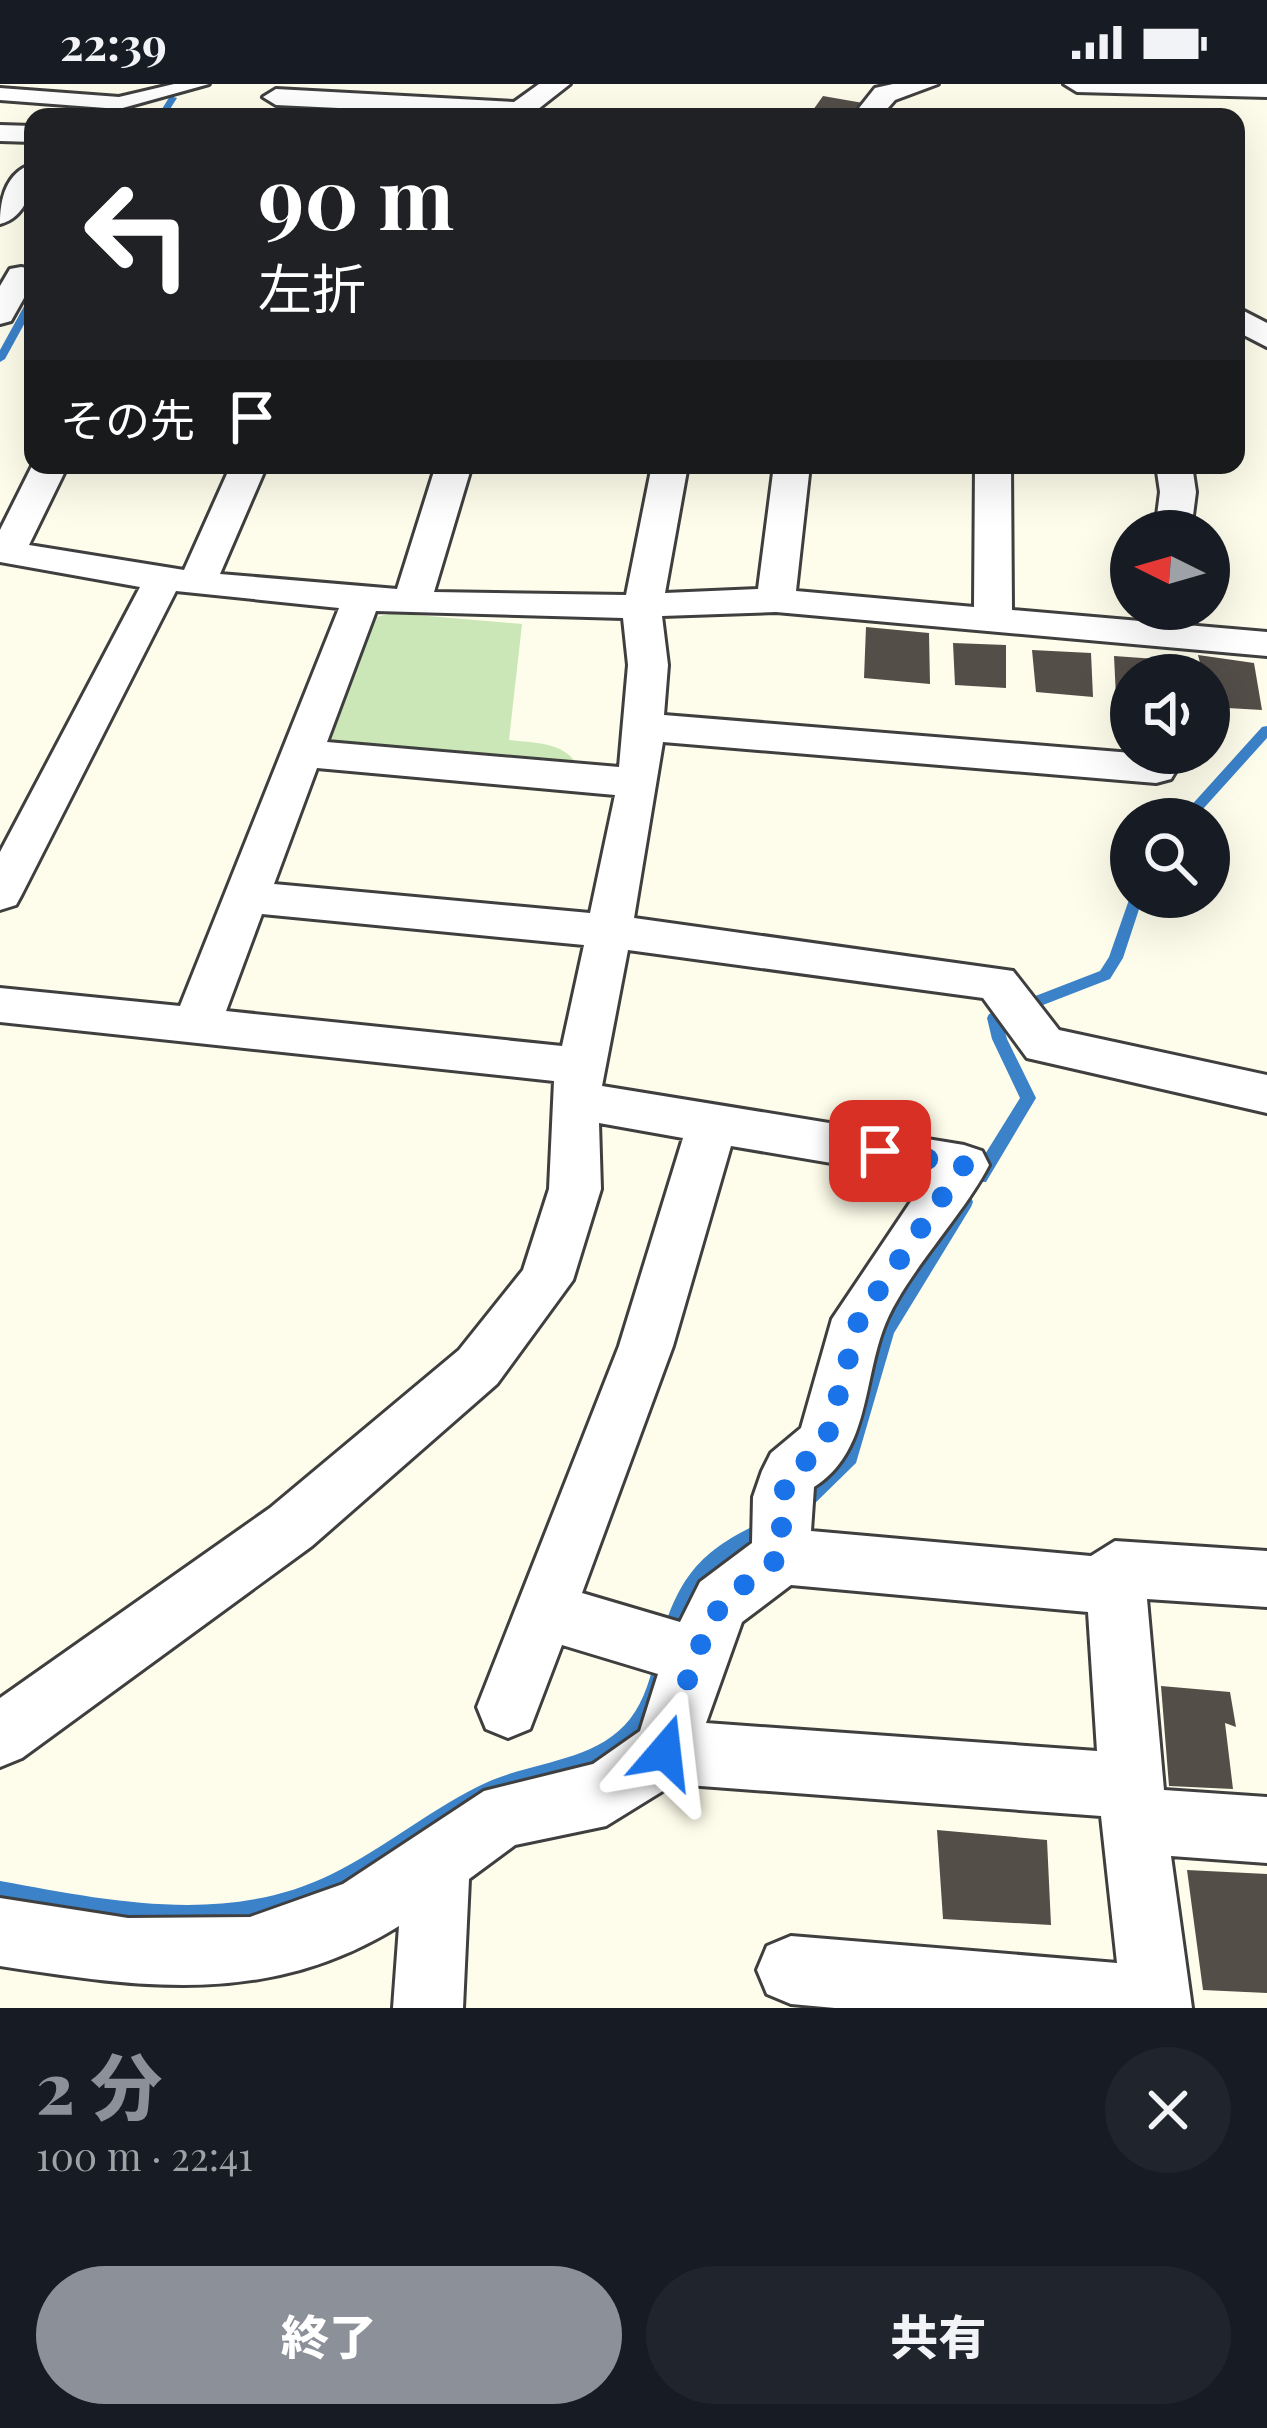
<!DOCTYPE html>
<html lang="ja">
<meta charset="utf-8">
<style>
body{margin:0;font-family:"Playfair Display","Noto Sans JP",serif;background:#20242c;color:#f1f3f6;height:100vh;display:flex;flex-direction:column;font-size:45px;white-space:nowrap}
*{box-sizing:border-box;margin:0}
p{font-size:39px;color:#9ea1a6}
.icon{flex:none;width:66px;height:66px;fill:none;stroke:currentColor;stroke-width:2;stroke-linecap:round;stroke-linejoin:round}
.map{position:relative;height:1924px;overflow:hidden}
.drawer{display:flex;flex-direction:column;background:#171b24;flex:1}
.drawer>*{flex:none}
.top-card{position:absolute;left:24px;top:24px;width:1221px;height:366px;border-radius:24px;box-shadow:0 12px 48px #0002;background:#202124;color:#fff;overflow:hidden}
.needle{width:78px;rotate:275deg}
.tools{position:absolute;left:1110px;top:426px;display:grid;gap:24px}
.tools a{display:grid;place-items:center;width:120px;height:120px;border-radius:50%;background:#171b24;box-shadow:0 12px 48px #0002;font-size:60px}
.pin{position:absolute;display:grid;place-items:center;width:102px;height:102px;color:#fff;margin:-51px;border-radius:24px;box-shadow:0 6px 18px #0006}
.me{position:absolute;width:132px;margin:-66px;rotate:17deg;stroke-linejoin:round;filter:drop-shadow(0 0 9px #0008)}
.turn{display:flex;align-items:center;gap:42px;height:252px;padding:0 36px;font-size:54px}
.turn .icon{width:156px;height:156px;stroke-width:2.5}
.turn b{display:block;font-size:84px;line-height:102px}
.then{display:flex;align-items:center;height:114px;padding:0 36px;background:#0003;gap:24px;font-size:45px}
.round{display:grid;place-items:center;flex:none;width:126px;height:126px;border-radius:63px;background:#20242c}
.headline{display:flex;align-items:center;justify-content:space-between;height:204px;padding:0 36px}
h1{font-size:72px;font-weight:800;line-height:90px;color:#8c9099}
.button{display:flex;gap:24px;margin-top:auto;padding:24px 36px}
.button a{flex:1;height:138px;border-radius:72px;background:#8c9099;color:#fff;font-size:48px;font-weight:800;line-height:138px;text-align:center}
.button a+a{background:#20242c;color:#f1f3f6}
.status{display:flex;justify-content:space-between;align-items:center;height:84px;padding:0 60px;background:#171b24;direction:ltr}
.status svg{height:33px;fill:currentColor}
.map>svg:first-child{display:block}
.green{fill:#cbe7b7}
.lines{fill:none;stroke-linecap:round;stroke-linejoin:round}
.stream{fill:#3b82c9;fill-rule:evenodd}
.building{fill:#544e49}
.pedestrian-casing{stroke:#3f3f3f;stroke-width:6}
.minor-casing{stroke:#3f3f3f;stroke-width:6}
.pedestrian{fill:#fff;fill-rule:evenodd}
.minor{fill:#fff;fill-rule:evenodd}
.route{stroke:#1a73e8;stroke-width:21;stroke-dasharray:0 37.8}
</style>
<div class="status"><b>22:39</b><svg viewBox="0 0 49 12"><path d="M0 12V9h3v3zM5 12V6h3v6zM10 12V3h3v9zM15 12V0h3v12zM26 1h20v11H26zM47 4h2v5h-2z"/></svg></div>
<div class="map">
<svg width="1267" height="1924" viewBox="0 0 1267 1924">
<rect width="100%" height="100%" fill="#fefdeb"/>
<path class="green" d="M393,529L522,540L509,656C535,659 567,658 579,684L322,662L376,533Z"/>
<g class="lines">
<path class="stream" d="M170,12L177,14L165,33H157Z
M33,212V224L5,275L0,278V266L28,215Z
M1267,642V654L1194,735H1179L1262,643Z
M1131,810V813H1143L1123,874L1110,895L1002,937L1007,955L1036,1014L986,1098H974L972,1093L974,1088L1020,1014L992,955L987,934L989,930L1100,887L1109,873Z
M965,1111L971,1113L973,1118L971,1123L894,1249L856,1379L805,1429L799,1431L793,1429L790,1423L793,1417L842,1369L878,1247L959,1113Z
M769,1435L775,1437L778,1443L775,1449C751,1465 718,1477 701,1502C669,1547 678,1611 640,1654C604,1694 545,1693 498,1714C446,1738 401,1777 349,1803C234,1863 121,1840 0,1817V1797C110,1817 227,1842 332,1790C387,1763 434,1722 490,1697C536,1677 597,1677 630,1635C645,1616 651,1591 657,1568C677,1494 698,1466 769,1435Z"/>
</g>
<path class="building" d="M823,12L863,19L850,33H808Z
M866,543L929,549L930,600L864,594Z
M953,559L1006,561V604L955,601Z
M1032,566L1091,569L1093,613L1036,608Z
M1198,571L1254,579L1262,626L1210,623L1209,591H1203Z
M1114,572L1170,576L1171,591H1131V614L1116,613Z
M1161,1602L1230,1608L1236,1643L1225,1639L1233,1705L1169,1702Z
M937,1746L1047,1756L1051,1841L943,1835Z
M1187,1786L1267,1790V1909L1203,1906Z"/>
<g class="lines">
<defs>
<path id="pedestrian" d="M174,0H209L119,25L0,16V4L119,13Z"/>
<path id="minor" d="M539,0H570L528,33L276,21L263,13L276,5L514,18Z
M893,0H938L895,16L880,33H852L875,4Z
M1064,0H1267V13L1077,8Z
M0,41L33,42V58L0,57Z
M33,80C33,104 27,133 0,140C0,115 6,88 33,80Z
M21,183L32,185L33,198L11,237L0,240V202L10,185Z
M1236,223L1267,239V263L1236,247Z
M33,380L68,381L29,461L184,486L231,381H267L220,490L397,505L436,381H472L434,508L626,511L652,381H688L665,509L758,505L774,381H810L796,507L974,523L975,381H1011L1012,526L1267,548V572L776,528L662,532L668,581L664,631L1156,671L1171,675L1177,685L1171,695L1156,699L663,658L634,834L1013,887L1059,946L1267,991V1029L1027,974L983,914L628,866L602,1002L964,1061L982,1067L989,1081C962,1134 902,1193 883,1246C863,1301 868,1369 814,1403L811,1447L1091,1472L1115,1457L1267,1467V1523L1147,1515L1164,1706L1267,1713V1779L1171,1772L1192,1924H835L791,1920L767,1910L757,1886L767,1862L791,1852L1117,1879L1101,1732L674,1700L606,1742L515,1761L469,1795L463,1924H393L399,1842C269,1923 142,1904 0,1882V1814L128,1834L250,1833L343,1800L484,1707L593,1680L640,1647L658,1590L562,1561L530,1645L508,1654L486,1645L477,1623L619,1262L683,1054L599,1039L601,1105L573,1196L497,1300L312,1462L22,1674L0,1683V1614L270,1424L459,1266L523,1186L549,1105L554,997L0,938V904L180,922L339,524L176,507L22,810L16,821L0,826V768L140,503L0,478V446ZM376,527L623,534L628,581L619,683L327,658ZM317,684L615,711L590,829L274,800ZM262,830L584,861L562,962L226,927ZM731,1062L926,1095L832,1235L801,1344L771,1369L762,1387L753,1413L752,1459L700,1498L680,1538L582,1509L673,1262ZM791,1501L1088,1528L1097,1667L706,1639L742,1538Z
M1156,381H1192L1196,408L1191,447H1155L1160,408Z"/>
</defs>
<use href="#pedestrian" class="pedestrian-casing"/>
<use href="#minor" class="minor-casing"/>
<use href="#pedestrian" class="pedestrian"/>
<use href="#minor" class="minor"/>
</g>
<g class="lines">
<path class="route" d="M665,1668L695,1572L722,1518L781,1472L782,1413L791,1387L814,1372L827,1353L859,1235L964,1081L880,1067"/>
</g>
</svg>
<div class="tools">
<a><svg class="needle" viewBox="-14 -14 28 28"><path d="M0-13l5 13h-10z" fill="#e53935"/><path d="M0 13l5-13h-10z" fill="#9ea1a6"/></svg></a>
<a><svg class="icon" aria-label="sound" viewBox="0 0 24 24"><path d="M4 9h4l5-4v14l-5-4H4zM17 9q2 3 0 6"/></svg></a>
<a><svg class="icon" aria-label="search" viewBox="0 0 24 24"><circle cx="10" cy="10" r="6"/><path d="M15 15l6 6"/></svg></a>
</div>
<div class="pin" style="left:880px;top:1067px;background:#d93025"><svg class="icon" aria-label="arrive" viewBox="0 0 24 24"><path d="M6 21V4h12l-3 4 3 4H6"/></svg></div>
<svg class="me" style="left:665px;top:1668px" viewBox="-20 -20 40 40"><path d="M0-17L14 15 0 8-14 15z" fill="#1a73e8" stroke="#fff" stroke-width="4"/></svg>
<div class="top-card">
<div class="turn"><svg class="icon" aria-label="left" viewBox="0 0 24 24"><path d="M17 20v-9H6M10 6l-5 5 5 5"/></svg><div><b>90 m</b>左折</div></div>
<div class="then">その先<svg class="icon" aria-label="arrive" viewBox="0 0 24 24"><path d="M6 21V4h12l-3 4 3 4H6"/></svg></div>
</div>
</div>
<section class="drawer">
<div class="headline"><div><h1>2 分</h1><p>100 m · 22:41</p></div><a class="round"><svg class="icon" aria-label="close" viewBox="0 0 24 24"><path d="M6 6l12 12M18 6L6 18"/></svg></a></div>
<div class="button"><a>終了</a><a>共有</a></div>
</section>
